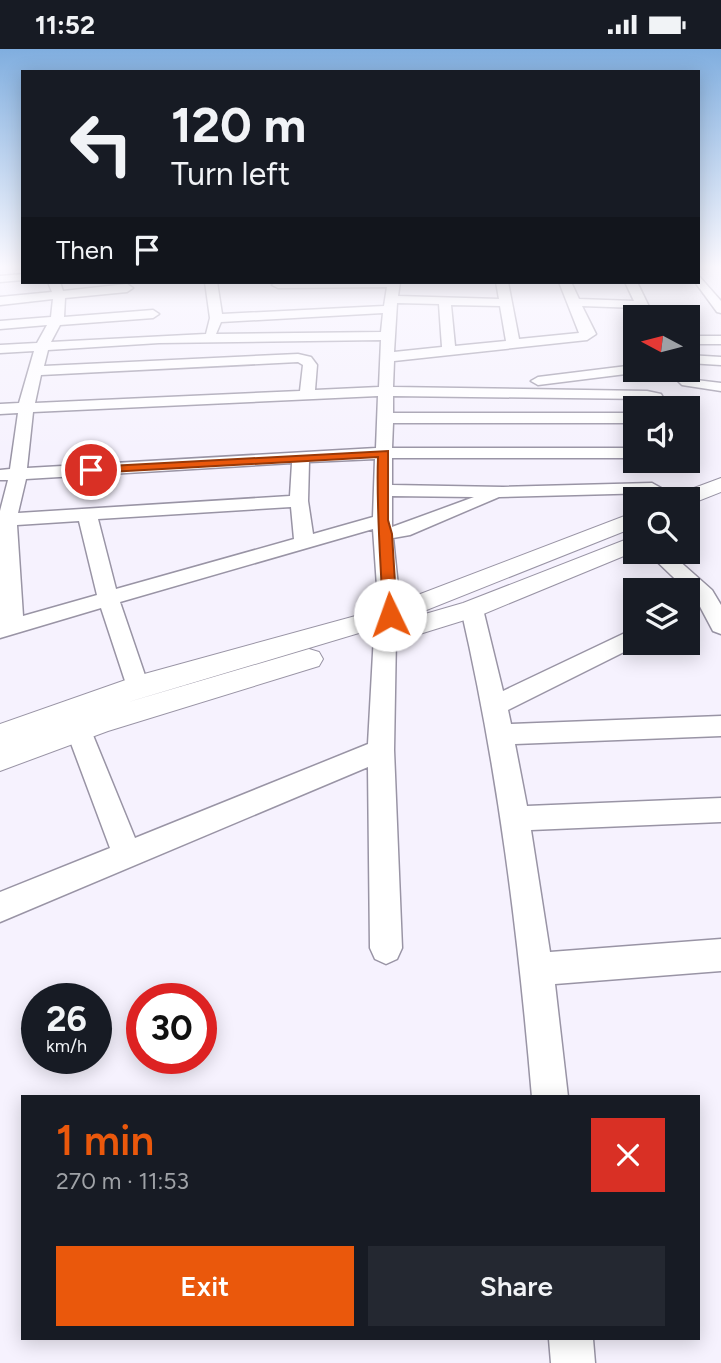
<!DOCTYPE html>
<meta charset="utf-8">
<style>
body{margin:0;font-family:Figtree,sans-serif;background:#242831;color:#f1f3f6;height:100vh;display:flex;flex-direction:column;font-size:26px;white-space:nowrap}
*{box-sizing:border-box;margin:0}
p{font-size:23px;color:#9ea1a6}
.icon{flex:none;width:38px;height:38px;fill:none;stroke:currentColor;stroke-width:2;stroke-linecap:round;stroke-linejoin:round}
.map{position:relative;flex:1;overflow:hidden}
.details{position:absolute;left:21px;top:1046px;width:679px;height:245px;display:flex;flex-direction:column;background:#171b24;border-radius:0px;box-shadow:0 4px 18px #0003}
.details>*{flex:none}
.banner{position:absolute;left:21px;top:21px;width:679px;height:214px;border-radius:0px;box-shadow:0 4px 18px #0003;background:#171b24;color:#f1f3f6;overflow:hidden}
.needle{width:46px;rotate:277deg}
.tools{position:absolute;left:623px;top:256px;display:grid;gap:14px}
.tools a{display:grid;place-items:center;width:77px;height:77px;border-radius:0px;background:#171b24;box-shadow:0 4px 18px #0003;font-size:35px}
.speed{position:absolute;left:21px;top:934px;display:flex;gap:14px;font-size:35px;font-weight:700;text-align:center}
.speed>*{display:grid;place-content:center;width:91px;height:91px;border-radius:50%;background:#171b24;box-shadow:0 4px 18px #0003;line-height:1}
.speed small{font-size:18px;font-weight:400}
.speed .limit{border:10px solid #d22;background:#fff;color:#111}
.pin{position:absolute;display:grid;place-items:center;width:60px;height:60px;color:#fff;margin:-30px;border:4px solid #fff;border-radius:50%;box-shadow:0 2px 7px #0007}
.me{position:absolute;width:77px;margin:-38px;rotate:357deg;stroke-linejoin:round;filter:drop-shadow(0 0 5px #0008)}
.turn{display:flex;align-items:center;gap:24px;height:147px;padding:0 35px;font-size:32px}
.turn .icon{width:91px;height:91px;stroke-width:2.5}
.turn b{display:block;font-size:49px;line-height:60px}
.then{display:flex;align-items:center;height:66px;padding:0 35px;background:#0003;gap:14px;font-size:26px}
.round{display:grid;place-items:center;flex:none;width:74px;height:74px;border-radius:0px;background:#242831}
.head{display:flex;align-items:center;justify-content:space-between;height:119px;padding:0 35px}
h1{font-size:42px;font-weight:600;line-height:52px;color:#ea580c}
.primary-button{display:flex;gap:14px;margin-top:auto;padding:14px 35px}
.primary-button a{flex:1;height:80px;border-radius:0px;background:#ea580c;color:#fff;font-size:28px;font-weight:600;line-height:80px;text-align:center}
.primary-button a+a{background:#242831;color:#f1f3f6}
.status{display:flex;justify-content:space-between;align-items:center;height:49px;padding:0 35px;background:#171b24;direction:ltr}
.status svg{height:19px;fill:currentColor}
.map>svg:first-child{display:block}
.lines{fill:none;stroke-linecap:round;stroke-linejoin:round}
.minor-casing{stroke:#9994a5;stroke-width:3}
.major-casing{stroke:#9994a5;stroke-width:2}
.minor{fill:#fff;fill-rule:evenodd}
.major{fill:#fff;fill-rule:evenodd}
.route{fill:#ea580c;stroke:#983908;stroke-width:2}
</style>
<div class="status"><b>11:52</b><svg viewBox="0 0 49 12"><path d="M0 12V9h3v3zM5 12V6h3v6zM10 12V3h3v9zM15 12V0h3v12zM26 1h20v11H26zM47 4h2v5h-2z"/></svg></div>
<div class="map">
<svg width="721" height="1314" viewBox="0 0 721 1314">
<rect width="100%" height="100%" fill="#f6f2fe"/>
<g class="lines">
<defs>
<path id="minor" d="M23,225V231L0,233V227Z
M698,226L721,252V264L717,263L695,233H698Z
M48,233H60L63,242L127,235L133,239L127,243L65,249L64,268L153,261L159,265L153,269L60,276L51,293L206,285L210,269L205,233H217L222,265L384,257L387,238L278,239L272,236L277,233H400L398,247L499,250L496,233H508L519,290L579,284L559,233H571L579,250L634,252L625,233H637L654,268H642L638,259L582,257L596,285L587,291L394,312L393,338L647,342L661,345L669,359H653L647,350L393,347V364H635V374H393L392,399H635V409H392V436L503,438L652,434L661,439L652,444L499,448L410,486L393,489L401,566L398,571H382L379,566L373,480L120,553L149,638L145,644L137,647L129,644L101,559L0,589V462L8,431H0V421L10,420L18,364L0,365V355L19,354L34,302L0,304V296L37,294L47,276L0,280V272L51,268L53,250L0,256V248L52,243ZM397,254L439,255L442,298L394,303ZM451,256L500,257L506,292L455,297ZM383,264L381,283L216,285L221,273ZM381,291L379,338L315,341L317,316L311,308L298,305L44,317L48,301L159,294ZM298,313L303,316L300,342L35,354L41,326ZM378,347L376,399L27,419L33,363ZM375,410L373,468L313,485L308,452L309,413ZM292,414L290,447L18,464L26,430ZM392,447L474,448L392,478ZM291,458L294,490L116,540L98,470ZM79,472L97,546L23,567L17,476Z
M688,287H721V295H688Z
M688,306L721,308V316L688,314Z
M635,316V320H644L642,323L538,336L531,332L538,328Z
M666,320H680L696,331L721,334V342L682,336Z
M646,502H668L712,541L721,556V585L713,582L696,550Z
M472,553L480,555L483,560L503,642L627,583L635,581V593H644L508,661L511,675L721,667V687L515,695L527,757L721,749V773L531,781L550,903L721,890V922L555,935L568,1048H532C518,883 498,721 461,560L464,555Z
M385,578L393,580L396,586L394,701L402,899L397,910L386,915L375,910L370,899L368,718L0,873V843L110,799L66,681L70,674L79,671L88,674L135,789L368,695L374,586L377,580Z
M549,1290H593L595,1314H551Z"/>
<path id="major" d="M721,429V443L688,456V450H675L678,445Z
M635,463V478L399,572L125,654L309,600L319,603L323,610L319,617L108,682L0,722V675L137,627L381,560Z
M635,487L636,502L481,566L410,588L401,586L397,579L401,572L463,554Z"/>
</defs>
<use href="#minor" class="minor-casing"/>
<use href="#major" class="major-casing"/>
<use href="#minor" class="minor"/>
<use href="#major" class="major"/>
</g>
<linearGradient id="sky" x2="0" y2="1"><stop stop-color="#80aedf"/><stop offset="0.54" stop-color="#fbf9ff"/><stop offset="1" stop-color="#fbf9ff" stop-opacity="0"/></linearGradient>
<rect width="721" height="403" fill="url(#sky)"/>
<path class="route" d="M388,402V471L392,485L397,566L390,571L383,566C381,513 376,461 378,408L91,424L85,421L91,418Z"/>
</svg>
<div class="tools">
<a><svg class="needle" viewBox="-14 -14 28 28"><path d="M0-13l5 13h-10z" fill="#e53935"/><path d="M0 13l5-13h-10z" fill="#9ea1a6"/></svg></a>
<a><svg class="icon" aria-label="sound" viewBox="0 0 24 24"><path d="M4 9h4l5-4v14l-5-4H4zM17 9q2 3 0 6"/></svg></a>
<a><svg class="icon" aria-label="search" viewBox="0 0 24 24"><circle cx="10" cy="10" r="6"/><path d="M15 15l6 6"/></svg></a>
<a><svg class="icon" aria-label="layers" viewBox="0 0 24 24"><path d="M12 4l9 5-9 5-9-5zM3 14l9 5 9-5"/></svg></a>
</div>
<div class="speed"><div>26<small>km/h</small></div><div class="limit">30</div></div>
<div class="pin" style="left:91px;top:421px;background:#d93025"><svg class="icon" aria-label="arrive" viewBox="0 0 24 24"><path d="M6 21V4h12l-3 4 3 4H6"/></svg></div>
<svg class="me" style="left:390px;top:566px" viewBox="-20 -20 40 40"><circle r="19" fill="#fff"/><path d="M0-13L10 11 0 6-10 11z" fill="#ea580c"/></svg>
<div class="banner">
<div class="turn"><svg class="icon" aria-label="left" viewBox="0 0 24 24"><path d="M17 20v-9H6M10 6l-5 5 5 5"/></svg><div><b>120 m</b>Turn left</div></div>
<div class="then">Then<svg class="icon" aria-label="arrive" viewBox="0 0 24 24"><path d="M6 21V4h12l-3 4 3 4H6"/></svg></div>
</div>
<section class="details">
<div class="head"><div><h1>1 min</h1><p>270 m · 11:53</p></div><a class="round" style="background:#d93025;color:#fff"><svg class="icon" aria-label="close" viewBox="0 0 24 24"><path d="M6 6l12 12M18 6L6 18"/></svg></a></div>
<div class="primary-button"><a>Exit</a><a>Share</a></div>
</section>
</div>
